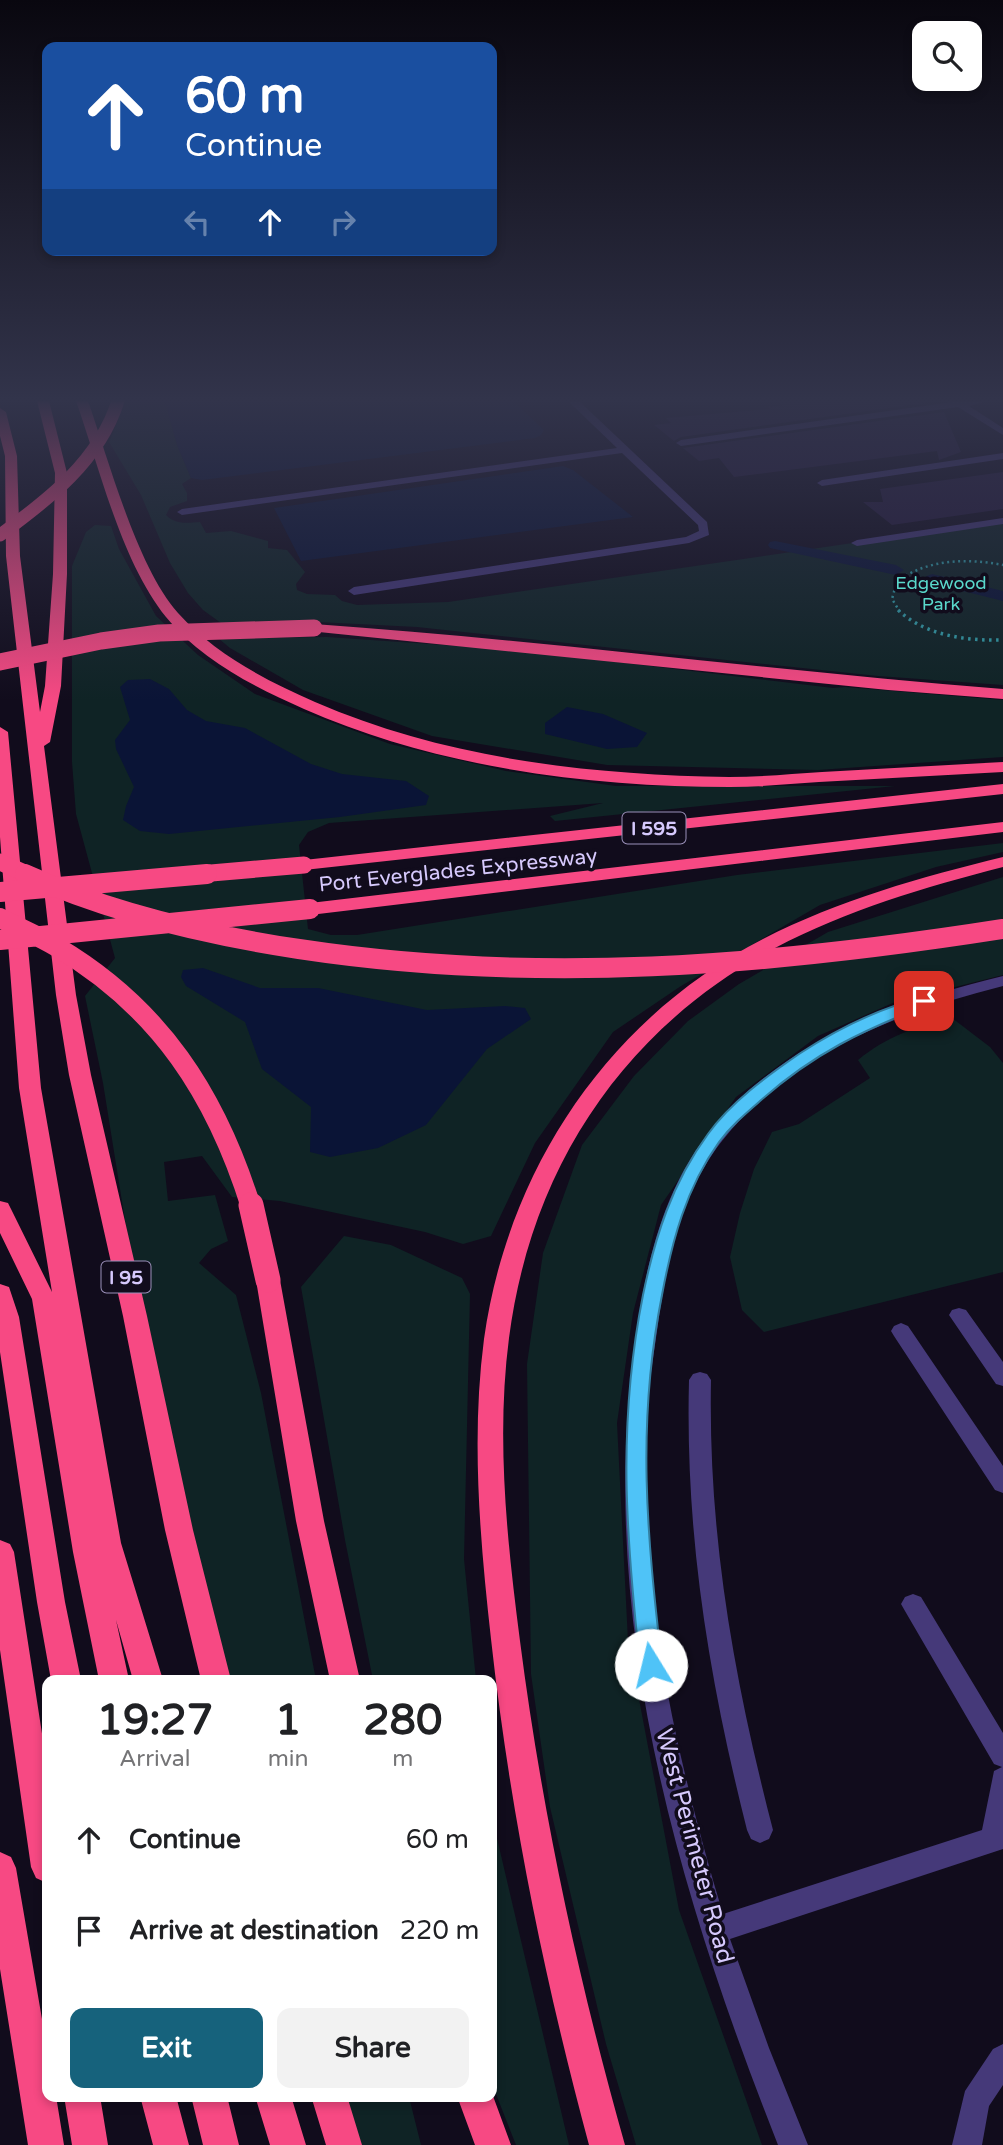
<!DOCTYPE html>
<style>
body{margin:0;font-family:"Varela Round",sans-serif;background:#f2f2f2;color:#202124;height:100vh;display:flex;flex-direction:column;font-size:26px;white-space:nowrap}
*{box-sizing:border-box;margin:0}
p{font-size:23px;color:#757577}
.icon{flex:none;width:38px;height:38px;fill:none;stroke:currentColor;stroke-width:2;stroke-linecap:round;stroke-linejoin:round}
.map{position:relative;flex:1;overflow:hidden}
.sheet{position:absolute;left:42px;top:1675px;width:455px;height:427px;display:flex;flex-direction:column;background:#fff;border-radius:14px;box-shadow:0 4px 10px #0003}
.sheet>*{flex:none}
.guide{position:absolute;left:42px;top:42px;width:455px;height:214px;border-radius:14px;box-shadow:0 4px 10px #0003;background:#1a4fa0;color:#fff;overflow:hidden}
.tools{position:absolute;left:912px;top:21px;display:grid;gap:14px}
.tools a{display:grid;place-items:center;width:70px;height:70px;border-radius:14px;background:#fff;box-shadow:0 4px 10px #0003;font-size:35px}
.pin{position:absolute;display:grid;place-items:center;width:60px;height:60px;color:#fff;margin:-30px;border-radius:14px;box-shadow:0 4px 10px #0006}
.me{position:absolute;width:77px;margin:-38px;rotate:351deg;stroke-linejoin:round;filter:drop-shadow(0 0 5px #0008)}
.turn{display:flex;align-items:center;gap:24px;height:147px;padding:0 28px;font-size:32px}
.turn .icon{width:91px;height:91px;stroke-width:2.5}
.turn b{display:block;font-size:49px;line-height:60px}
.lanes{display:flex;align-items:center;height:66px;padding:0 28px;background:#0003;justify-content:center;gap:35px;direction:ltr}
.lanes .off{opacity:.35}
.eta{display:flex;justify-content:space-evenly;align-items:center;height:119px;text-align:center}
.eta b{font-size:42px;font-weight:800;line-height:49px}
.button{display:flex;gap:14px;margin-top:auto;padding:14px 28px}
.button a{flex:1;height:80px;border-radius:14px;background:#16627c;color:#fff;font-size:28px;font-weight:800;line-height:80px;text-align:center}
.button a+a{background:#f2f2f2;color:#202124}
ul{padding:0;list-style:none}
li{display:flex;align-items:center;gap:21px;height:91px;padding:0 28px}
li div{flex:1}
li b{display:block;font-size:26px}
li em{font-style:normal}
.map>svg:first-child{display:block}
.green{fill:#0f2325}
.water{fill:#0a1436}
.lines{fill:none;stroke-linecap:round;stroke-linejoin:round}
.canal{fill:#0a1436;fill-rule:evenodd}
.building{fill:#25193c}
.path-far1{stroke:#329ea8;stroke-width:2.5;stroke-dasharray:2 3.5;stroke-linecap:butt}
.path{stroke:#329ea8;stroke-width:3.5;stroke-dasharray:2.5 4.5;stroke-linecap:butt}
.minor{fill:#453979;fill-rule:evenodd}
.highway{fill:#f74983;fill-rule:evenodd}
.highway-bridge-far3{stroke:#f74983;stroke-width:13}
.highway-bridge-far2{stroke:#f74983;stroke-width:17}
.highway-bridge-far1{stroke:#f74983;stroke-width:20}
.highway-bridge{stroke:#f74983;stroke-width:25}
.route{fill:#4fc3f7;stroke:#337fa1;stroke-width:2}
.labels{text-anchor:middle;stroke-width:7;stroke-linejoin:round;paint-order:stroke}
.far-park-label{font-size:18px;fill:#5ad8cb;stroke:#110c1c}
.shield{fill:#110c1c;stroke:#9b90ba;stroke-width:2}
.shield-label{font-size:19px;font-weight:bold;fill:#d6c9fd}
.street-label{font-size:21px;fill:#d6c9fd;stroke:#110c1c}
.near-street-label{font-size:24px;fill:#d6c9fd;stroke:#110c1c}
</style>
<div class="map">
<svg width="1003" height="2145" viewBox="0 0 1003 2145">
<rect width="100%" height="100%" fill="#110c1c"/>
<path class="green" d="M126,401H165L177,445L191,478L182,484L187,493V501L170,507L166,515C176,525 187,523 200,522L206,533L231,531L268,541V548L287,550L305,572L296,584L297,590L307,594L335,595L342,601L357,605L448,602L1003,521V685L878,676L417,627L318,622L221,623L203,610L188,593L170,563L141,495L109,442Z
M95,525L111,526L119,549L156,616L198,655L255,694L390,744L506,771L616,786H895L555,821L550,816L603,803L329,823L308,832L299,845L308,929L331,935H357L737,875L1003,843V852L936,867L820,905L681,986L613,1032L535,1143L491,1236L463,1244L425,1232L280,1201L232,1197L202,1156L164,1162L168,1201L215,1195L228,1241L211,1249L199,1263L236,1295L261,1393L316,1680H218L141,1320L103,1083L85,996L115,958L76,814L72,762V566L86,532Z
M327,637L517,650L833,688L845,687L1003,700V757L818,770L607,765L432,736L303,690L230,648L218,638Z
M1003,877V975L895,1002L818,1036L736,1097L661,1205L633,1313L617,1423L628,1641L679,1910L762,2145H636L606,2044L550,1807L531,1674L527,1364L543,1253L582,1145L634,1076L688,1021L739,984L828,932Z
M952,1018L990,1047L1003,1063V1272L764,1332L742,1310L730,1257L740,1213L754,1169L772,1132L799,1124L870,1078L858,1060C886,1037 916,1026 952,1018Z
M344,1236L391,1245L462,1278L470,1294L464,1559L476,1680H373L345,1540L301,1287Z
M492,1817L569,2145H516L492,2084Z
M343,2097H409L421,2145H361Z"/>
<path class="water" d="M165,401H513L544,430L541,435L535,438L202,480L191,478L177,445Z
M563,466L573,470L633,517L301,561L274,508Z
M150,679L169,689L187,710L206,721L245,728L311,764L342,774L406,781L429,796L426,805L340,817L169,834L140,831L123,820L126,806L134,787L116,749L115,740L130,720L120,687L128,680Z
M567,707L603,714L647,733L637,747L607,749L545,734V723Z
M203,968L260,988H318L427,1010L505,1006L525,1008L531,1019L487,1049L426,1125L378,1148L330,1157L310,1152L311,1107L262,1069L245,1022L186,986L181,977L183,970Z"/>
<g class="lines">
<path class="canal" d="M775,541L896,565L904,570L896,575L770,548L768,545L770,542Z
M932,574L1003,591V601L927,582L924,579L927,576Z"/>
</g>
<path class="building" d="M778,401H939L681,437L674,441L654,425L671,423L666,418L770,409L768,407L783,405Z
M944,412L961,452L939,460L937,451L734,477L719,458L699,461L683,448Z
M1003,472V509L892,525L863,502H883L880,489Z"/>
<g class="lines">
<path class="path-far1" d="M900,612L892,599L897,581C929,559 966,558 1003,565"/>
<path class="path" d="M898,610C926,636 967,641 1003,640"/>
<path class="minor" d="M568,401H579L707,522L709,535L689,543L354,595L348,591L354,587L686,537L699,531L698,525L622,453L182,515L177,512L182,509L617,448Z
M959,401H988L969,406L1003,428V435L958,407L681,446L676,443L681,440Z
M1003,453V459L822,486L817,483L822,480Z
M1003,518V524L857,546L851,543L857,540Z
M1003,976V986C897,1013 792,1052 722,1141C680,1194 666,1265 657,1331C654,1353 650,1375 648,1398C633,1568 674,1751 723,1914L982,1830L994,1771L1002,1767L994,1764L905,1611L901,1604L905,1597L913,1594L921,1597L1003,1733V1849L730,1939L769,2048L808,2145H778C677,1889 595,1614 636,1336C646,1265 662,1193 707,1135C780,1041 893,1003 1003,976Z
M959,1308L966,1310L1003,1362V1386L996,1384L949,1315L952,1310Z
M901,1323L908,1326L1003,1466V1493L995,1490L894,1336L891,1331L894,1326Z
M700,1372L707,1374L711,1380C708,1536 734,1679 773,1830L769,1839L760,1843L751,1839L747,1830C709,1679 685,1536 689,1380L693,1374Z
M1003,2044V2085L989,2106L982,2145H952L965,2091L993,2049Z"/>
<path class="highway" d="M37,401H49L67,473V574L61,686L50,742L44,746L76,995L91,1075L147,1316L193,1530L231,1680H201L165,1530L123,1316L69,1075L56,995L6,556L5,456L0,436V408L6,412L17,456L20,556L40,712L45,686L53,574L55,473Z
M76,401H88C109,461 137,567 178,613C215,654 265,680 315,702C444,758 588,775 729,777C759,777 791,774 822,772C882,769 943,765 1003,762V772C942,775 880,779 819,782C789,784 759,787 730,787C586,787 436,767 304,709C254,687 201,660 166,617C121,561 100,469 76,401Z
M314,624C544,640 773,671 1003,689V699L888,690L309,631L307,628L309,625Z
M0,727L8,732L41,1088L121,1543L163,1680H133L116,1620L129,1680H99L73,1552L32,1299L0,1233V1201L8,1203L11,1209L52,1292L19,1088L0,837Z
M1003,784V794L304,870L295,865L304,860Z
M1003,822V832L310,915L301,909L310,903Z
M1003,857V867C925,887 847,910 775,948C623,1029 531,1168 509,1338C496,1438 507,1541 520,1641C542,1812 578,1979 625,2145H589C544,1978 510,1811 491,1639C480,1540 471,1438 484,1339C508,1168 609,1018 763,939C839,900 921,877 1003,857Z
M268,1271L276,1274L280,1280L324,1521L360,1680H330L296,1521L256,1280L260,1274Z
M0,1284L9,1287L19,1317L65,1602L81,1680H51L37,1602L0,1352Z
M0,1540L10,1544L14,1552L47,1766V1883L36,1878L31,1867L0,1650Z
M0,1852L11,1857L16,1868L47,2048V2096H56L64,2145H28L0,1969Z
M492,2094L493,2096L511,2145H475L457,2096H492Z
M64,2096H100L108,2145H72Z
M140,2096H176L189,2145H153Z
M191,2096H227L239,2145H203Z
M255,2096H291L306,2145H270Z
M311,2096H347L362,2145H326Z"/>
<path class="highway-bridge-far3" d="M0,535C49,499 99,461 118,401"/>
<path class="highway-bridge-far2" d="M0,662L101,641L159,633L314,628
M0,862L29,875
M188,875L304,865"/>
<path class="highway-bridge-far1" d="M25,874C111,913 206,935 299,949C537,985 767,966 1003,929
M0,892L207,874
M0,918C19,928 39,936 57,947C160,1008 216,1095 251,1207
M0,940L310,909"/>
<path class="highway-bridge" d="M251,1205L268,1280"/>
</g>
<linearGradient id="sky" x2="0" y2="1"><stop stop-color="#09070f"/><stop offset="0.57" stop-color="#32344b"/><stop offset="1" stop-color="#32344b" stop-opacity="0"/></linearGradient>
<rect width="1003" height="701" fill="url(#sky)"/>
<path class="route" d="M924,997L932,1001L930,1004C863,1030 814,1053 760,1101C745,1114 731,1126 719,1142C686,1188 672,1241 662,1295C636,1425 647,1535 662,1665L659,1672L651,1675L643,1672L640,1665C626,1535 617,1425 643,1295C655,1237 672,1183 708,1134C731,1102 767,1076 799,1054C837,1029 880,1008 924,997Z"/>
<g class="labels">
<g class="far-park-label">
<text x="941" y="589">Edgewood<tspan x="941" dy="21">Park</tspan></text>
</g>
<g class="shield">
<rect x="622.5" y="812.5" width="63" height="31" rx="5"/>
<rect x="101.5" y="1261.5" width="49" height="31" rx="5"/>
</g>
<g class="shield-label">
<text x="654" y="835">I 595</text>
<text x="126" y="1284">I 95</text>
</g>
<g class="street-label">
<text transform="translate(458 870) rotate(-6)" y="7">Port Everglades Expressway</text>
</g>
<g class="near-street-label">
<text transform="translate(695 1846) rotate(75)" y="8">West Perimeter Road</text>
</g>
</g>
</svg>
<div class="tools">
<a><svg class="icon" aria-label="search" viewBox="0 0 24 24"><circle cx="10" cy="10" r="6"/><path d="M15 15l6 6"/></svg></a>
</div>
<div class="pin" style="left:924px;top:1001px;background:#d93025"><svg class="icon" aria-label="arrive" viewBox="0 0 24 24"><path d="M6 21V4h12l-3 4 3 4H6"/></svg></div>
<svg class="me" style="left:651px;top:1665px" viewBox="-20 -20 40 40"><circle r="19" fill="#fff"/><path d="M0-13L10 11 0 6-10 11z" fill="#4fc3f7"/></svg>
<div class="guide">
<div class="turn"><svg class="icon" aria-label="ahead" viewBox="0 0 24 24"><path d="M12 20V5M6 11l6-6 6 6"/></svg><div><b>60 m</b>Continue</div></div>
<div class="lanes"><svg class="icon off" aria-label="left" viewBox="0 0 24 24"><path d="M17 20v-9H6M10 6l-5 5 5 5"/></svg><svg class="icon" aria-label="ahead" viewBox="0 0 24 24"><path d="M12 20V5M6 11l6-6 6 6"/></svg><svg class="icon off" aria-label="right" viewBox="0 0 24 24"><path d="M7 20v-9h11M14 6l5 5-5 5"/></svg></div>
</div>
<section class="sheet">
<div class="eta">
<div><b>19:27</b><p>Arrival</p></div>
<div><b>1</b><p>min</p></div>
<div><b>280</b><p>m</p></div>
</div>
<ul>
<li><svg class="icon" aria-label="ahead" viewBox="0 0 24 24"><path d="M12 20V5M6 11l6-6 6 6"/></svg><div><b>Continue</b></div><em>60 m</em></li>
<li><svg class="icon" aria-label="arrive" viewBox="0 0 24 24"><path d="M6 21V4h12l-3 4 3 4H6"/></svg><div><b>Arrive at destination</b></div><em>220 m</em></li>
</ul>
<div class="button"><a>Exit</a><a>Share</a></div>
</section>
</div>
